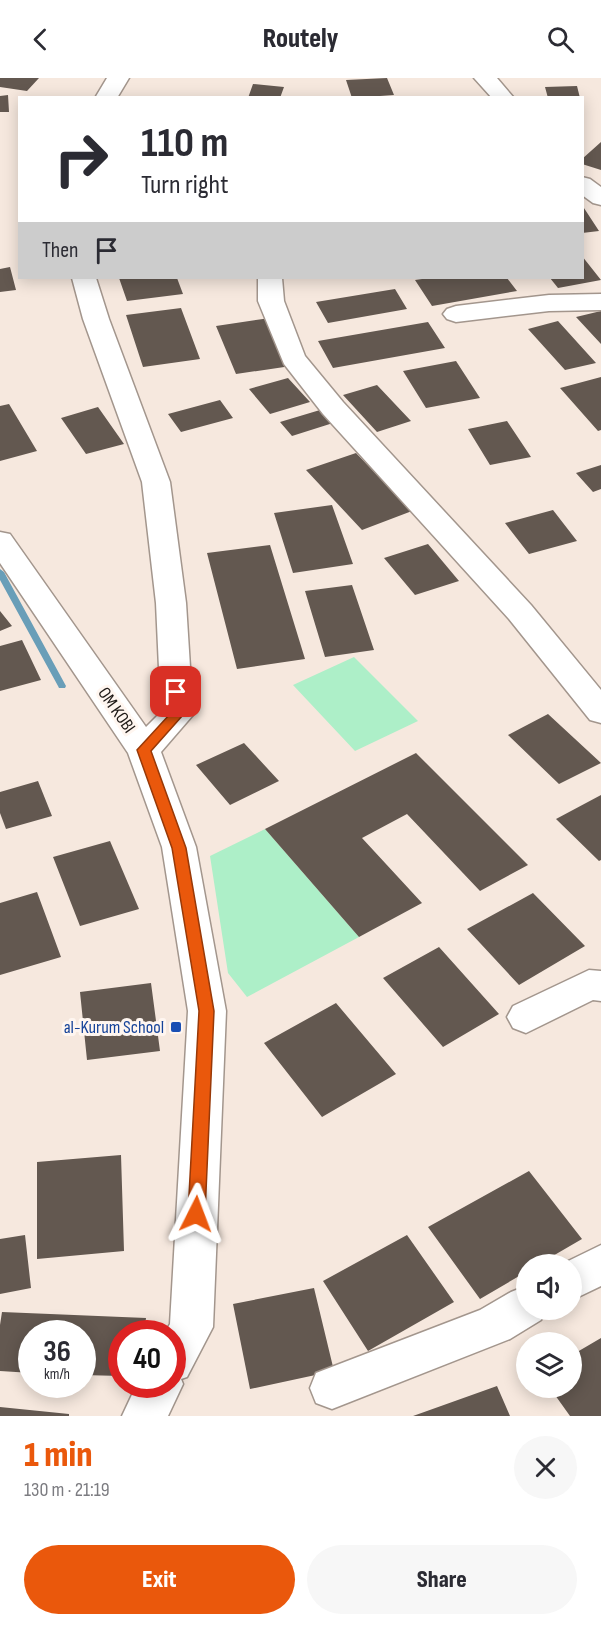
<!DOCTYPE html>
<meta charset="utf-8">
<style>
body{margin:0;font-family:"Sofia Sans Condensed",sans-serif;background:#f7f7f7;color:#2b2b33;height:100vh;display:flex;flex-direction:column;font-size:22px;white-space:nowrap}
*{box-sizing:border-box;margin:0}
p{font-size:20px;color:#7c7c81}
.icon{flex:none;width:33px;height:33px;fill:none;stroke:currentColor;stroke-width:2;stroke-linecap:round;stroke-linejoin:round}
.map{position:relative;height:1338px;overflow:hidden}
.panel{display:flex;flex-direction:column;background:#fff;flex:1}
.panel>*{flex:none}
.guide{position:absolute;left:18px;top:18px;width:566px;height:183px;border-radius:0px;box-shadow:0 3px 15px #0003;background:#fff;color:#2b2b33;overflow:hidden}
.fabs{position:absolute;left:516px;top:1176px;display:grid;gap:12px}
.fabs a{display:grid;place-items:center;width:66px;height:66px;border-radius:50%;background:#fff;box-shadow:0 3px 15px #0003;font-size:30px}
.speed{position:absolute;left:18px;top:1242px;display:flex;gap:12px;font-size:30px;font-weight:700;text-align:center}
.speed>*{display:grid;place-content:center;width:78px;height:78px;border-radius:50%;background:#fff;box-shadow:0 3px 15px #0003;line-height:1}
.speed small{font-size:15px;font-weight:400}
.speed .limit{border:9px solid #d22;background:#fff;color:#111}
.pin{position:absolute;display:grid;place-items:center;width:51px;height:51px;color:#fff;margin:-26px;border-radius:12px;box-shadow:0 3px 9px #0006}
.me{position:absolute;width:66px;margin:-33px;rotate:3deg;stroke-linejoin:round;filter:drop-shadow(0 0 4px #0008)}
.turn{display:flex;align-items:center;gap:21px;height:126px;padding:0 24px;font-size:27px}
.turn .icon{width:78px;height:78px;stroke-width:2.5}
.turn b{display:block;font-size:42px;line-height:51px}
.then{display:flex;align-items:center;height:57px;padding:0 24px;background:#0003;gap:12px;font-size:22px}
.round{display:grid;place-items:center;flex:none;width:63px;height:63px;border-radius:32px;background:#f7f7f7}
.overview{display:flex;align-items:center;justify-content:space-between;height:102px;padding:0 24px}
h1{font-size:36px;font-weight:800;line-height:45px;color:#ea580c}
.cta{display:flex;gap:12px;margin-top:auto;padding:12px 24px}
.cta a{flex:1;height:69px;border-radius:36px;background:#ea580c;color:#fff;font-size:24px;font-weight:800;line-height:69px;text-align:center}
.cta a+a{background:#f7f7f7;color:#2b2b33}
header{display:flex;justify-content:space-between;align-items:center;height:78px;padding:0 24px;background:#fff;font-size:27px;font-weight:800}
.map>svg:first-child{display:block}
.green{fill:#adefc8}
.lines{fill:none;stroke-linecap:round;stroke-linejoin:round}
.stream{fill:#699eb8;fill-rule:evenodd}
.building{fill:#635850}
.minor-casing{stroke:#a3968d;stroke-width:3}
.minor{fill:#fff;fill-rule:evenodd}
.route{fill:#ea580c;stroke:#983908;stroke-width:1.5}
.transit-dot{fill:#1a4fb4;stroke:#fff6f0;stroke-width:2}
.labels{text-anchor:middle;stroke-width:6;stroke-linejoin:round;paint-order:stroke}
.street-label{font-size:18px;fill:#1e1916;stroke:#fff6f0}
.transit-label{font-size:18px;fill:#164399;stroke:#fff6f0;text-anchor:end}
</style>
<header><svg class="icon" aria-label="back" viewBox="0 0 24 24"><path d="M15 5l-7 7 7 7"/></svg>Routely<svg class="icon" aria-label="search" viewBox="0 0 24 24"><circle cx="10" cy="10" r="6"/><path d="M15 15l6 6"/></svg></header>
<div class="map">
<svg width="601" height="1338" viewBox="0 0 601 1338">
<rect width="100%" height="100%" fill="#f6e8de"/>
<path class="green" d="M354,579L418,643L355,673L293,607Z
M265,751L359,859L247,919L228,895L210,778Z"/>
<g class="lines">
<path class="stream" d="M0,491L4,494L66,608L65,610H59L58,608L0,502Z"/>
</g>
<path class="building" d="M0,0H39L27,13L0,9Z
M387,0L394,17L352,20L346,2Z
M253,6L284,9L280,20H248Z
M577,8L580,20H548L545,9Z
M8,17L9,34H0V18Z
M601,64V92L582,86V81Z
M582,127L599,153L582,155Z
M582,178L601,202L558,210L550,200H582Z
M10,189L16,212L0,214V191Z
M119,200H177L183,216L127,223Z
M429,200H507L517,213L432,228L415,202Z
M395,211L407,231L328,245L316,224Z
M181,230L200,281L143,289L126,237Z
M601,233V266L576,239Z
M270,240L291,288L236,296L216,248Z
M558,243L596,285L565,292L528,251Z
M428,244L445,270L333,290L318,263Z
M456,283L480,320L426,330L403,293Z
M601,299V352L598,353L560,310Z
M288,300L310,324L270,336L249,311Z
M377,307L411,343L377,354L343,317Z
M220,322L233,340L181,354L168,336Z
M9,326L37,373L0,383V328Z
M98,329L124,366L86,376L61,340Z
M320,332L333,345L292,358L280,344Z
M507,343L531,379L490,387L468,351Z
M356,375L412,433L362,452L306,392Z
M601,387V411L593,414L576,395Z
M332,427L353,486L293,495L274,435Z
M553,432L577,463L529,476L505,445Z
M428,466L459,503L415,517L384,480Z
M270,467L305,581L237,591L207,475Z
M352,507L374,572L325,579L305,513Z
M0,533L12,548L0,553Z
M22,562L41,602L0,613V568Z
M548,636L601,685L559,706L508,657Z
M244,665L279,703L230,727L196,687Z
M416,675L528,787L480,813L407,736L362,760L422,825L359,859L265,751Z
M38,703L52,738L6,751L0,735V714Z
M601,717V782L599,783L556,741Z
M110,763L139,831L80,848L53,779Z
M37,814L61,879L0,897V825Z
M533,815L585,868L519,907L467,851Z
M439,869L499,936L443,969L383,900Z
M151,905L160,973L87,982L80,914Z
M336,925L396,996L322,1039L264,965Z
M121,1077L124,1173L37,1181V1084Z
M529,1093L582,1161L539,1186H526V1194L480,1221L428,1149Z
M25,1157L31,1210L0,1216V1161Z
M407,1157L454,1224L368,1273L323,1203Z
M314,1210L334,1293L250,1311L233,1226Z
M2,1234L146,1240L144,1256H122V1298L82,1297V1256H32V1295L0,1293V1247Z
M601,1260V1338H570L550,1310H572V1277Z
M497,1308L510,1338H413Z
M0,1329L69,1336V1338H0Z"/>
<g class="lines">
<defs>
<path id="minor" d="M107,0H129L117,20H95Z
M474,0H497L514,20H492Z
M582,99L590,101L601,109V127L593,125L582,117Z
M72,200H96L109,241L170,404L186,525L193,637L161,674L196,769L226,933L213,1249L187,1299L181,1301L183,1306L168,1338H122L137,1306H172V1256H164L170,1246L188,933L162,769L128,675L0,485V454L10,456L146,649L161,634L156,525L142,404L83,241Z
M258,200H282L284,223L305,278L343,324L531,527L601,612V645L590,642L509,541L323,336L284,286L258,223Z
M601,216V232L549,233L456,244L447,241L443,236L447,231L456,228L549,217Z
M589,892L601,893V923L593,922L526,955L513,950L507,939L513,928Z
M601,1167V1208L572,1222V1186H562Z
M526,1208V1232H546L541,1242L510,1261L332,1331L316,1325L310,1310L316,1295L480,1232L511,1214Z"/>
</defs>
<use href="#minor" class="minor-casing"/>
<use href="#minor" class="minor"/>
</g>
<path class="route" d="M176,610L182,614L183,637L151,673L186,770L214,933L205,1136L203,1141L196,1144L190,1141L188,1136L199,933L172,770L137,672L170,636L169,614Z"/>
<rect class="transit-dot" x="170" y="943" width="12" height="12" rx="3"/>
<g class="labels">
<g class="street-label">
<text transform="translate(117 632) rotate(55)" y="6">OM KOBI</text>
</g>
<g class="transit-label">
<text x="164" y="955">al-Kurum School</text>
</g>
</g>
</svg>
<div class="fabs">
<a><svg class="icon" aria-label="sound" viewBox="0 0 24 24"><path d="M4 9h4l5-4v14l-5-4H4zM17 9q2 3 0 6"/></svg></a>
<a><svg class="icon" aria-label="layers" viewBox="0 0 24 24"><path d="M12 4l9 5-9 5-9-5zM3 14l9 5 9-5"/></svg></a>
</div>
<div class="speed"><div>36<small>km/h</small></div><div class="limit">40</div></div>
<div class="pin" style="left:176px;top:614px;background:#d93025"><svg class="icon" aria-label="arrive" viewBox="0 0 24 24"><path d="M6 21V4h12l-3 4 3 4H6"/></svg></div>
<svg class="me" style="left:196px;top:1136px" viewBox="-20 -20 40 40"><path d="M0-17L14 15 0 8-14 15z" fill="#ea580c" stroke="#fff" stroke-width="4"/></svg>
<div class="guide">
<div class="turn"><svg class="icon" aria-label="right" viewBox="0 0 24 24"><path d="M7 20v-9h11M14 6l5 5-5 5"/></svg><div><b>110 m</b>Turn right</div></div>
<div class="then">Then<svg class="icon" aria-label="arrive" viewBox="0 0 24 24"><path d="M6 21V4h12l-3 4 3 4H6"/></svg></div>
</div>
</div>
<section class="panel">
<div class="overview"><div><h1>1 min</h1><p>130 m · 21:19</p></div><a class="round"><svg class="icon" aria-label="close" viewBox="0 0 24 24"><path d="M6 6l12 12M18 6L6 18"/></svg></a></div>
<div class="cta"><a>Exit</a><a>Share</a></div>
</section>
